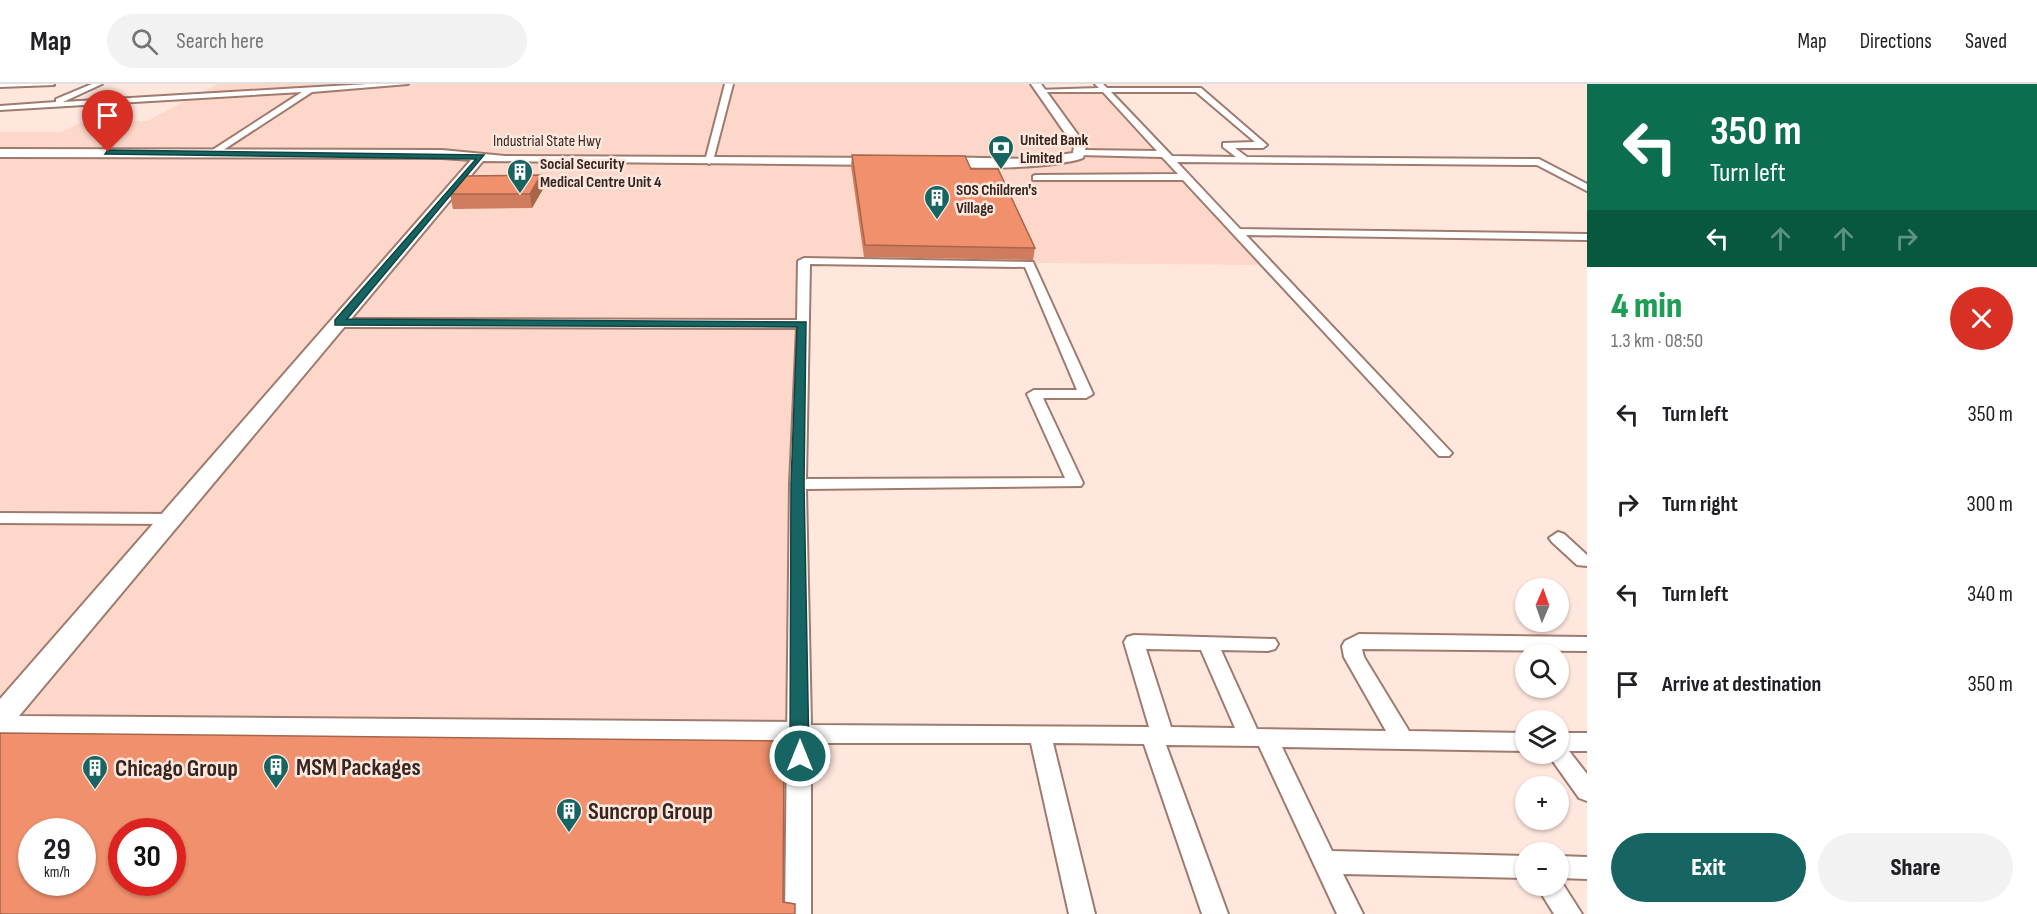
<!DOCTYPE html>
<meta charset="utf-8">
<style>
body{margin:0;font-family:"Sofia Sans Condensed",sans-serif;background:#f2f2f2;color:#202124;height:100vh;display:flex;flex-direction:column;font-size:22px;white-space:nowrap}
*{box-sizing:border-box;margin:0}
p{font-size:20px;color:#757577}
.icon{flex:none;width:33px;height:33px;fill:none;stroke:currentColor;stroke-width:2;stroke-linecap:round;stroke-linejoin:round}
.map{position:relative;flex:1;overflow:hidden}
.details{display:flex;flex-direction:column;background:#fff;width:450px}
.details>*{flex:none}
.guide{background:#0b6e4f;color:#fff;overflow:hidden}
.needle{width:39px;rotate:2deg}
.tools{position:absolute;left:1515px;top:494px;display:grid;gap:12px}
.tools a{display:grid;place-items:center;width:54px;height:54px;border-radius:50%;background:#fff;box-shadow:0 2px 4px #0004;font-size:30px}
.speed{position:absolute;left:18px;top:734px;display:flex;gap:12px;font-size:30px;font-weight:700;text-align:center}
.speed>*{display:grid;place-content:center;width:78px;height:78px;border-radius:50%;background:#fff;box-shadow:0 2px 4px #0004;line-height:1}
.speed small{font-size:15px;font-weight:400}
.speed .limit{border:9px solid #d22;background:#fff;color:#111}
.pin{position:absolute;display:grid;place-items:center;width:51px;height:51px;color:#fff;margin:-62px -26px;border-radius:50% 50% 50% 0;rotate:-45deg;box-shadow:0 0 6px #0007}
.pin .icon{rotate:45deg}
.me{position:absolute;width:66px;margin:-33px;rotate:0deg;stroke-linejoin:round;filter:drop-shadow(0 0 4px #0008)}
.turn{display:flex;align-items:center;gap:21px;height:126px;padding:0 24px;font-size:27px}
.turn .icon{width:78px;height:78px;stroke-width:2.5}
.turn b{display:block;font-size:42px;line-height:51px}
.lanes{display:flex;align-items:center;height:57px;padding:0 24px;background:#0003;justify-content:center;gap:30px;direction:ltr}
.lanes .off{opacity:.35}
.round{display:grid;place-items:center;flex:none;width:63px;height:63px;border-radius:32px;background:#f2f2f2}
.head{display:flex;align-items:center;justify-content:space-between;height:102px;padding:0 24px}
h1{font-size:36px;font-weight:800;line-height:45px;color:#1e9e55}
.action{display:flex;gap:12px;margin-top:auto;padding:12px 24px}
.action a{flex:1;height:69px;border-radius:36px;background:#176562;color:#fff;font-size:24px;font-weight:800;line-height:69px;text-align:center}
.action a+a{background:#f2f2f2;color:#202124}
ul{padding:0;list-style:none}
li{display:flex;align-items:center;gap:18px;height:90px;padding:0 24px}
li div{flex:1}
li b{display:block;font-size:22px}
li em{font-style:normal}
header{display:flex;align-items:center;gap:36px;box-sizing:border-box;height:84px;padding:0 30px;background:#fff;border-bottom:2px solid #e0e0e0}
header strong{font-size:28px}
nav{display:flex;gap:33px;margin-inline-start:auto;font-size:21px}
.search{width:420px;height:54px;background:#f2f2f2;display:flex;align-items:center;gap:15px;box-sizing:border-box;padding:0 21px;border-radius:33px;color:#757577;font-size:22px}
main{display:flex;flex:1;min-height:0}
.map>svg:first-child{display:block}
.built{fill:#fdd7c9;fill-rule:evenodd}
.lines{fill:none;stroke-linecap:round;stroke-linejoin:round}
.street-casing{stroke:#9e7b6e;stroke-width:4}
.secondary-casing{stroke:#9e7b6e;stroke-width:4}
.street{fill:#fff;fill-rule:evenodd}
.secondary{fill:#fff;fill-rule:evenodd}
.wall{fill:#ce7c5d}
.shaded-wall{fill:#a8654c}
.building{fill:#f0906c;stroke:#a8654c;stroke-width:1.5;fill-rule:evenodd}
.route{fill:#176562;stroke:#0f4240;stroke-width:1.5}
.labels{text-anchor:middle;stroke-width:5;stroke-linejoin:round;paint-order:stroke}
.far-poi-label{font-size:16px;font-weight:bold;fill:#352621;stroke:#ffe7de;text-anchor:start}
.far-street-label{font-size:16px;fill:#352621;stroke:#ffe7de}
.near-poi-label{font-size:24px;font-weight:bold;fill:#352621;stroke:#ffe7de;text-anchor:start}
</style>
<header>
<strong>Map</strong>
<div class="search"><svg class="icon" aria-label="search" viewBox="0 0 24 24"><circle cx="10" cy="10" r="6"/><path d="M15 15l6 6"/></svg>Search here</div>
<nav><a>Map</a><a>Directions</a><a>Saved</a></nav>
</header>
<main>
<div class="map">
<svg width="1587" height="830" viewBox="0 0 1587 830">
<rect width="100%" height="100%" fill="#ffe7de"/>
<path class="built" d="M218,0H1038L1042,6L1106,7L1265,181L810,177L795,830H0V48H61L84,37H147ZM32,747H82V798H32ZM122,747H172V798H122Z"/>
<g class="lines">
<defs>
<path id="street" d="M0,0H53L54,1L0,3Z
M92,0H102L63,18L368,0H408L312,8L214,72L211,71V67L302,8L0,26V22L56,18V15Z
M725,0H733L713,77L709,80L705,77Z
M1095,0H1103L1107,4H1201L1267,61L1263,64H1235L1247,73L1539,75L1587,100V107L1537,81L1177,78L1240,145L1587,150V156L1246,151L1452,369L1449,372H1439L1183,96H1033V92L1036,91L1178,90L1162,73L1078,71L1077,69L1081,66L1157,67L1103,8H1040L1036,6L1099,4ZM1111,8H1196L1255,58L1223,59V63L1236,73L1172,72Z
M804,174L1033,178L1093,310L1086,314H1043L1083,399L1081,402L806,405L811,641L1149,643L1124,558L1127,553L1134,551L1275,555L1278,560L1275,565L1268,567L1221,566L1257,645L1386,647L1344,573L1342,562L1345,557L1359,550L1587,553V567L1362,565L1364,573L1409,647L1526,649V667L1282,663L1332,767L1526,772V794L1343,790L1363,830H1337L1259,662L1166,661L1228,830H1202L1144,660L1053,659L1095,830H1069L1031,659H811V830H785L790,400L797,244L339,243L333,239L339,235L797,236L798,177ZM810,180L1025,183L1077,306H1034L1027,310L1065,394L806,395ZM1146,565L1201,566L1235,644L1171,643Z
M0,429L170,430L178,435L170,440L0,439Z
M1558,448L1564,450L1587,471V482L1577,481L1552,458L1549,454Z
M1558,649H1587V667H1569L1587,690V717L1579,714L1547,669H1558Z
M1558,772L1587,773V795L1559,794L1582,830H1554L1536,801H1558Z"/>
<path id="secondary" d="M1031,0H1041L1086,62L1083,74C1055,84 963,87 933,80V74L937,73L1033,75L1073,69L1074,62Z
M0,65L442,66L505,72L884,74V80L880,81L483,77L19,632L800,638L811,642L815,650L811,658L800,662L0,656V615L471,76L442,74L0,73Z"/>
</defs>
<use href="#street" class="street-casing"/>
<use href="#secondary" class="secondary-casing"/>
<use href="#street" class="street"/>
<use href="#secondary" class="secondary"/>
</g>
<path class="wall" d="M852,71L971,85L1035,164L1033,176L864,173L851,82Z
M543,105L532,124L453,125L450,110Z"/>
<path class="shaded-wall" d="M541,91L543,105L532,124L530,110Z"/>
<path class="building" d="M852,71L965,72L971,85H998L1035,164L865,161Z
M541,91L530,110H450L465,92Z
M0,649L784,657L783,818L795,820V830H0ZM32,747H82V798H32ZM122,747H172V798H122Z"/>
<path class="route" d="M108,66L484,71L347,235L806,238L804,400L809,672L806,678L800,680L793,678L790,672L791,400L797,243L335,241V236L476,75L105,70Z"/>
<defs>
<symbol id="bank-pin" viewBox="-11 -11 22 30"><path d="M0 17L-7.5 6A9.5 9.5 0 1 1 7.5 6Z" fill="#176562" stroke="#ffe7de"/><path d="M-6-4H6V4H-6ZM0-2.3a2.3 2.3 0 1 0 0 4.6a2.3 2.3 0 1 0 0-4.6Z" fill="#fff"/></symbol>
<symbol id="building-pin" viewBox="-11 -11 22 30"><path d="M0 17L-7.5 6A9.5 9.5 0 1 1 7.5 6Z" fill="#176562" stroke="#ffe7de"/><path d="M-4-6H4V6H1V3H-1V6H-4ZM-2.5-4.3h1.7v1.8h-1.7ZM.8-4.3h1.7v1.8H.8ZM-2.5-1h1.7V.8h-1.7ZM.8-1h1.7V.8H.8Z" fill="#fff"/></symbol>
</defs>
<g fill-rule="evenodd">
<use href="#bank-pin" x="986" y="49" width="30" height="40"/>
<use href="#building-pin" x="505" y="73" width="30" height="40"/>
<use href="#building-pin" x="922" y="99" width="30" height="40"/>
<use href="#building-pin" x="261" y="668" width="30" height="40"/>
<use href="#building-pin" x="80" y="669" width="30" height="40"/>
<use href="#building-pin" x="554" y="712" width="30" height="40"/>
</g>
<g class="labels">
<g class="far-poi-label">
<text x="1020" y="61">United Bank<tspan x="1020" dy="18">Limited</tspan></text>
<text x="540" y="85">Social Security<tspan x="540" dy="18">Medical Centre Unit 4</tspan></text>
<text x="956" y="111">SOS Children's<tspan x="956" dy="18">Village</tspan></text>
</g>
<g class="far-street-label">
<text x="547" y="62">Industrial State Hwy</text>
</g>
<g class="near-poi-label">
<text x="296" y="691">MSM Packages</text>
<text x="115" y="692">Chicago Group</text>
<text x="588" y="735">Suncrop Group</text>
</g>
</g>
</svg>
<div class="tools">
<a><svg class="needle" viewBox="-14 -14 28 28"><path d="M0-13l5 13h-10z" fill="#e53935"/><path d="M0 13l5-13h-10z" fill="#757577"/></svg></a>
<a><svg class="icon" aria-label="search" viewBox="0 0 24 24"><circle cx="10" cy="10" r="6"/><path d="M15 15l6 6"/></svg></a>
<a><svg class="icon" aria-label="layers" viewBox="0 0 24 24"><path d="M12 4l9 5-9 5-9-5zM3 14l9 5 9-5"/></svg></a>
<a>+</a>
<a>−</a>
</div>
<div class="speed"><div>29<small>km/h</small></div><div class="limit">30</div></div>
<div class="pin" style="left:108px;top:68px;background:#d93025"><svg class="icon" aria-label="arrive" viewBox="0 0 24 24"><path d="M6 21V4h12l-3 4 3 4H6"/></svg></div>
<svg class="me" style="left:800px;top:672px" viewBox="-20 -20 40 40"><circle r="17" fill="#176562" stroke="#fff" stroke-width="3"/><path d="M0-11L8 9 0 5-8 9z" fill="#fff"/></svg>
</div>
<section class="details">
<div class="guide">
<div class="turn"><svg class="icon" aria-label="left" viewBox="0 0 24 24"><path d="M17 20v-9H6M10 6l-5 5 5 5"/></svg><div><b>350 m</b>Turn left</div></div>
<div class="lanes"><svg class="icon" aria-label="left" viewBox="0 0 24 24"><path d="M17 20v-9H6M10 6l-5 5 5 5"/></svg><svg class="icon off" aria-label="ahead" viewBox="0 0 24 24"><path d="M12 20V5M6 11l6-6 6 6"/></svg><svg class="icon off" aria-label="ahead" viewBox="0 0 24 24"><path d="M12 20V5M6 11l6-6 6 6"/></svg><svg class="icon off" aria-label="right" viewBox="0 0 24 24"><path d="M7 20v-9h11M14 6l5 5-5 5"/></svg></div>
</div>
<div class="head"><div><h1>4 min</h1><p>1.3 km · 08:50</p></div><a class="round" style="background:#d93025;color:#fff"><svg class="icon" aria-label="close" viewBox="0 0 24 24"><path d="M6 6l12 12M18 6L6 18"/></svg></a></div>
<ul>
<li><svg class="icon" aria-label="left" viewBox="0 0 24 24"><path d="M17 20v-9H6M10 6l-5 5 5 5"/></svg><div><b>Turn left</b></div><em>350 m</em></li>
<li><svg class="icon" aria-label="right" viewBox="0 0 24 24"><path d="M7 20v-9h11M14 6l5 5-5 5"/></svg><div><b>Turn right</b></div><em>300 m</em></li>
<li><svg class="icon" aria-label="left" viewBox="0 0 24 24"><path d="M17 20v-9H6M10 6l-5 5 5 5"/></svg><div><b>Turn left</b></div><em>340 m</em></li>
<li><svg class="icon" aria-label="arrive" viewBox="0 0 24 24"><path d="M6 21V4h12l-3 4 3 4H6"/></svg><div><b>Arrive at destination</b></div><em>350 m</em></li>
</ul>
<div class="action"><a>Exit</a><a>Share</a></div>
</section>
</main>
